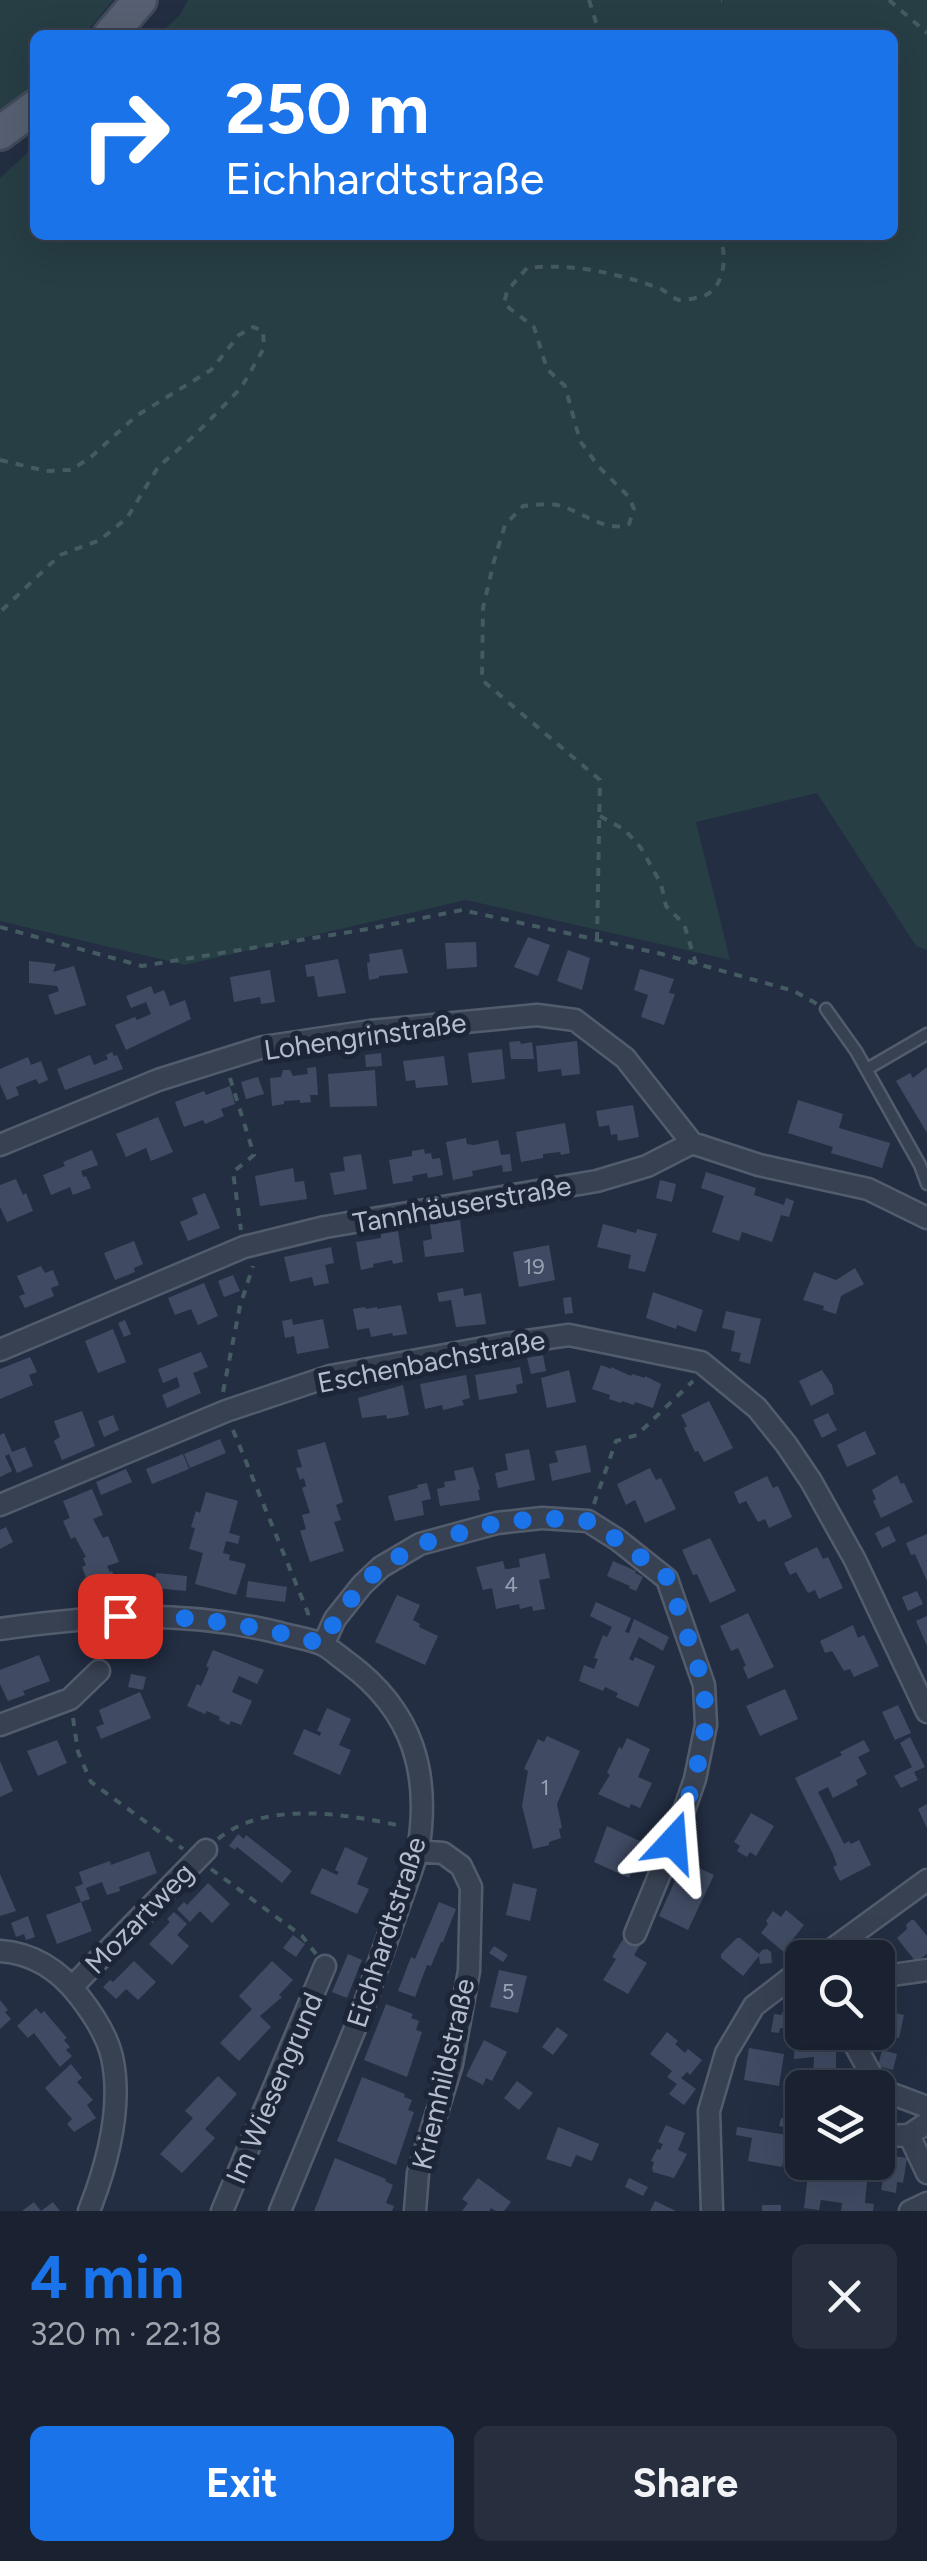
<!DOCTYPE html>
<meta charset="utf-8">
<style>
body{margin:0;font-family:Figtree,sans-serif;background:#272f3e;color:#f1f3f6;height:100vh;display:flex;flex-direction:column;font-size:38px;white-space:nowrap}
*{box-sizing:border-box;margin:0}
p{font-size:32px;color:#9fa4ac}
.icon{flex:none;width:55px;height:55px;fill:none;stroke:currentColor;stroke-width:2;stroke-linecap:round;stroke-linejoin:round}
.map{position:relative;height:2211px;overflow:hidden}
.panel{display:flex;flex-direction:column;background:#1a2232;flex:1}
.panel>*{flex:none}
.top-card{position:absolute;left:30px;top:30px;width:868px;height:210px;border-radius:15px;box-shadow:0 10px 40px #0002,0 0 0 2px #383f4d;background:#1a73e8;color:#fff;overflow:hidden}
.fabs{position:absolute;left:785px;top:1940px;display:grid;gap:20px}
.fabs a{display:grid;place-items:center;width:110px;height:110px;border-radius:15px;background:#1a2232;box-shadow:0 10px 40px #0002,0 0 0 2px #383f4d;font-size:50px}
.pin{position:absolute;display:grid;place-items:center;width:85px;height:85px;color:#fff;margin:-42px;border-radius:20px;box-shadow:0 5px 15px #0006}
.me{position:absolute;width:110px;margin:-55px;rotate:19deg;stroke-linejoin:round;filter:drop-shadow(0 0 8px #0008)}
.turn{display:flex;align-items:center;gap:35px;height:210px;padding:0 30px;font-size:45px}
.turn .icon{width:130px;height:130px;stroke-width:2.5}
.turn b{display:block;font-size:70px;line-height:85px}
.round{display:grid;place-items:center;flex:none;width:105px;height:105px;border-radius:15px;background:#272f3e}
.summary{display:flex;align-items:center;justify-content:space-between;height:170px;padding:0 30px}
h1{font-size:60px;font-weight:700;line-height:75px;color:#1a73e8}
.primary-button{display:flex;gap:20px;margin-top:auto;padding:20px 30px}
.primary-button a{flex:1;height:115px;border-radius:15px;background:#1a73e8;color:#fff;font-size:40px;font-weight:700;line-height:115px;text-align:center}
.primary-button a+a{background:#272f3e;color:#f1f3f6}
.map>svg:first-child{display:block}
.green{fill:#263e44}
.building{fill:#404b63}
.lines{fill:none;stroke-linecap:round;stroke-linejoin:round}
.lane-casing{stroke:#535c6d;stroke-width:15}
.street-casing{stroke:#535c6d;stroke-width:25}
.primary-casing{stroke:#424a5c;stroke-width:38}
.path{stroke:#445b61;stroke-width:4;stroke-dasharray:8 8;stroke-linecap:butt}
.lane{stroke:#384152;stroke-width:10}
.street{stroke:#384152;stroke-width:20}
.primary{stroke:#566072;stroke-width:32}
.route{stroke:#1a73e8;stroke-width:18;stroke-dasharray:0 32.4}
.labels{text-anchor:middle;stroke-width:10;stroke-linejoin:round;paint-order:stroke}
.number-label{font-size:22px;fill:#98a0b2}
.street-label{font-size:28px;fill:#b5bccd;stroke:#1d2638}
</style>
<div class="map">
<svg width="927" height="2211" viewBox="0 0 927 2211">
<rect width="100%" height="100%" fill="#232e43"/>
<path class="green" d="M0,0H113L84,35H35V88L0,115Z
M188,0H927V950L916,946L817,793L696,822L730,960L466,900L185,965L0,921V178L35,146V235H892V35H158L180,15Z"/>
<path class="building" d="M528,937L550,945L538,976L514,967Z
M476,942L477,967L447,969L445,943Z
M402,949L408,973L379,976V978L369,980L367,963L370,962L369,954Z
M568,950L590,958L582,990L557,981Z
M338,959L346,993L318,997L314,976L307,977L305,965Z
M29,961L56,964L53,972L74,966L86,1005L55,1015L48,995L59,991L57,986L29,983Z
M640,969L674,979L669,993L675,994L664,1025L641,1017L648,995L634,990Z
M270,970L275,1002L261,1004L260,997L234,1002L230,977Z
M151,986L154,994L164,990L170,1006L185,1000L191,1019L126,1050L115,1025L135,1017L137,1020L151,1014L146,1002L131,1008L126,996Z
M520,1041L521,1044L532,1042L534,1059H511L509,1042Z
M577,1041L580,1074L562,1076L561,1069L538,1072L536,1046Z
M502,1049L505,1079L472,1083L468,1053Z
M112,1052L114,1056L117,1055L123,1069L65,1090L57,1069L90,1055L94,1065L108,1059L106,1055Z
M381,1053L382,1066L366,1067L365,1055Z
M444,1056L448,1085L416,1088L415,1080L406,1081L403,1061Z
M28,1057L31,1065L41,1061L48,1080L39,1084L36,1079L16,1087L19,1095L7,1100L0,1084V1069Z
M316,1067L318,1095H310L311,1102L300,1103V1100L284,1101V1104L272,1106L270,1078L281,1077L283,1070H290L293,1076L308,1074L307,1068Z
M927,1067V1133L896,1081L910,1073L913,1078Z
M375,1070L377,1106L330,1107L328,1074Z
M258,1077L264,1094L246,1099L241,1082Z
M230,1086L235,1104L221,1109L224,1116L205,1124L203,1120L184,1127L175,1102L204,1091L206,1095Z
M798,1100L843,1114L839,1128L890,1143L882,1168L831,1153L833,1147L788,1133Z
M633,1105L639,1137L618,1141L617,1134L611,1135L609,1125L599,1127L596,1111Z
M158,1117L173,1152L151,1161L146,1148L126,1157L116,1134Z
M565,1123L570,1153L561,1155L560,1152L543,1154V1158L521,1162L516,1132Z
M466,1138L467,1144L474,1145L498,1140L501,1155L510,1154L512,1171L503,1172L502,1165L472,1171L473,1176L453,1180L446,1142Z
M424,1149L425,1154L431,1153L432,1159L440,1158L443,1175L428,1178L427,1173L412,1176L413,1181L393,1184L389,1160L412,1156V1151Z
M92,1150L98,1165L81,1171L83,1177L86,1176L91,1188L73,1195L70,1187L51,1195L43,1175L65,1166L63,1162Z
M361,1154L367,1189L334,1195L330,1173L345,1171L343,1157Z
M293,1168L295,1182L304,1181L307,1199L260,1206L255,1176Z
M706,1172L756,1188L754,1195L784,1205L786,1198L794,1201L789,1217L781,1215L772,1242L742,1232L739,1241L712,1232L724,1196L701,1188Z
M16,1179L23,1195L26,1193L33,1211L7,1222L0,1207V1185Z
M660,1180L676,1184L672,1202L656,1198Z
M205,1193L220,1228L188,1241L180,1222L198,1214L192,1198Z
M460,1220L464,1252L425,1257L423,1241L432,1239L430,1224Z
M603,1224L636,1233L637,1229L657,1234L645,1272L628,1268L631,1255L597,1247Z
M398,1231L403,1262L393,1264L392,1260L373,1264L374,1267L361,1270L356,1242L381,1238V1234Z
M134,1241L143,1264L134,1268L135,1272L115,1280L104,1253Z
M549,1245L555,1280L519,1287L513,1252Z
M331,1247L334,1263L325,1265L329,1283L314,1286L312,1277L290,1282L284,1257Z
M41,1266L45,1273L53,1270L59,1285L51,1288L54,1296L25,1308L19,1296L25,1294L17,1276Z
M855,1268L864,1284L841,1296L836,1314L823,1310L824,1306L803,1300L814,1272L836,1280Z
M233,1275L240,1291L224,1297L218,1281Z
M204,1283L218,1316L198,1325L191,1309L175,1315L168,1298Z
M463,1288L464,1296L481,1293L486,1324L456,1327L451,1300L439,1302L437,1293Z
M653,1292L703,1310L696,1332L677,1325L676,1329L646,1318Z
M571,1297L573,1313L565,1314L563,1298Z
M401,1305L407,1334L393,1336L392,1333L371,1337L369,1328L357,1330L353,1309L365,1307L366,1309L377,1307V1309Z
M726,1311L761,1319L750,1364L739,1361L741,1353L731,1351L735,1331L722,1328Z
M292,1319L293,1325L323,1319L329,1348L297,1354L294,1336L285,1338L282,1321Z
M125,1320L131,1334L124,1337L118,1323Z
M113,1329L126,1362L98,1373L85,1341Z
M201,1352L208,1367L193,1373L201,1393L167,1408L162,1395L180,1387L177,1377L163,1383L158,1369Z
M543,1355L546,1371L531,1374L527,1358Z
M30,1357L37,1372L29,1375L33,1385L0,1399V1369Z
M601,1365L611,1369V1367L631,1376L632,1374L645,1378V1376L661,1384L653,1408L635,1402L634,1405L622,1401L621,1403L609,1399L610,1395L592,1389Z
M520,1367L523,1383L516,1385L517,1393L479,1400L475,1375Z
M569,1370L576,1402L547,1408L541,1378Z
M822,1370L832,1385L834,1394L811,1406L799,1381Z
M466,1375L470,1398L462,1400L464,1405L443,1410L442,1405L425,1409L420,1384Z
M403,1385L409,1415L387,1419L386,1415L362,1418L358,1398Z
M709,1401L733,1448L704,1462L698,1451L695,1452L684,1428L687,1426L681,1415Z
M82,1411L95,1446L62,1460L54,1441L60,1437L54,1421Z
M828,1413L837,1430L822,1438L813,1420Z
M113,1415L119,1430L104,1437L98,1421Z
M865,1431L876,1454L847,1467L837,1445Z
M4,1433L12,1452L25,1447L33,1466L17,1473L9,1454L5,1456L12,1471L0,1477V1435Z
M220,1439L226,1453L190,1468L184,1454Z
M325,1442L343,1502L336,1505L341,1520L334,1522L344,1551L310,1562L300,1531L306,1529L302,1515L310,1513L302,1488L306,1486L304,1478L300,1480L296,1468L302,1467L297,1450Z
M586,1445L591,1472L552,1481L549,1464L558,1462L555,1451Z
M529,1449L535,1480L498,1488L495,1473L508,1470L505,1454Z
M183,1454L189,1469L152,1484L146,1469Z
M473,1467L480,1489L478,1490L480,1500L440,1506L437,1489L445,1487L444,1482L456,1480L454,1471Z
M650,1468L656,1480L661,1478L676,1509L645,1523L635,1500L626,1505L617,1484Z
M126,1469L132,1482L101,1495L96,1482Z
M897,1475L901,1484L904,1483L913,1502L881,1518L873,1501L876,1499L872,1490Z
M767,1476L773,1488L778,1486L792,1517L769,1528L765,1519L758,1522L746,1501L739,1504L734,1492Z
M427,1483L431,1499L422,1501L424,1515L395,1521L388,1496L418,1488L417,1485Z
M92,1489L103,1515L93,1519L103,1538L108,1536L119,1562L107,1566L110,1572L112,1571L118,1585L93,1596L83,1579L86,1578L82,1567L86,1565L83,1558L86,1557L75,1537L71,1539L63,1521L70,1518L63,1501Z
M206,1492L238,1501L229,1533L240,1536L238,1544L226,1541L223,1553L230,1555L229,1560L246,1564L236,1595L195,1584L203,1553L189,1549L195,1528L191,1527L196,1511L200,1513Z
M889,1526L896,1541L882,1548L875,1533Z
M6,1527L13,1542L0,1549V1530Z
M927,1534V1581L915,1554L911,1555L906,1543Z
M710,1538L736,1591L710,1603L697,1574L693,1575L682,1550Z
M817,1547L823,1559L828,1557L843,1588L819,1599L815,1590L808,1593L796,1572L790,1575L784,1563Z
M545,1553L550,1578L539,1580L545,1609L533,1611L532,1606L520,1609L519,1604L496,1609L492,1588L483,1590L476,1567L503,1561L505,1569H508L520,1567L519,1559Z
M613,1561L636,1571L635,1573L643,1577L636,1591L629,1588L630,1586L607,1576Z
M156,1573L187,1576L186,1591L154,1588Z
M248,1581L287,1587L285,1602L246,1597Z
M917,1591L923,1604L908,1611L902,1597Z
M397,1595L420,1605L413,1620L420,1624L419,1627L438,1636L425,1665L375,1642Z
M596,1602L631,1618L625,1632L629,1633L634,1619L669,1637L663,1651L639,1637L629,1659L633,1661L635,1657L655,1666L638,1707L616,1697L618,1693L605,1687L603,1691L579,1681L584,1665L594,1669L598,1659L594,1658L603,1635L607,1637L612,1627L590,1616Z
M748,1613L774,1667L748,1679L743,1667L746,1666L738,1648L731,1651L720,1626Z
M927,1616V1646L916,1621Z
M853,1625L858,1638L864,1635L879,1666L854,1677L850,1669L844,1671L832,1651L825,1653L820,1641Z
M213,1650L264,1670L257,1684L239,1676L232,1692L252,1701L241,1725L231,1721L229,1725L219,1720L220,1717L207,1711L205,1714L187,1706L197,1684L201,1686L209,1668L206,1666Z
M39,1655L50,1681L23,1691L25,1695L8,1701L0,1684V1670Z
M131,1674L146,1677L143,1690L128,1687Z
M785,1689L798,1719L760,1736L746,1706Z
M140,1692L151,1718L101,1739L96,1727L104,1724L99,1710Z
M898,1705L911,1733L895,1740L882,1712Z
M327,1708L351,1719L339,1745L351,1750L340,1775L293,1754L304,1729L320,1736L321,1732L317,1731Z
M547,1736L580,1751L557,1804L562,1828L559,1829L561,1838L549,1842V1845L533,1849L522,1806L528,1771L524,1769L538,1739L544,1742Z
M910,1737L925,1767L914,1772L918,1780L901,1788L894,1776L912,1767L900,1743Z
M627,1738L650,1749L638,1777L652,1783L640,1808L631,1804L629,1808L598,1794L610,1775L607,1773L619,1747L622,1749Z
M57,1740L67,1763L38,1776L27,1751Z
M864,1740L870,1751L858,1757L867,1774L856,1780L858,1785L833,1798L828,1787L818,1792L844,1844L849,1841L851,1844L859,1840L871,1865L840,1881L833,1867L837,1865L833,1854L795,1778L842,1755L840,1752Z
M0,1761L13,1791L0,1797Z
M927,1804V1828L918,1809Z
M751,1813L774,1826L756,1856L750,1852L747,1857L737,1851L740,1846L734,1842Z
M607,1826L642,1842L636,1856L639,1857L629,1878L594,1862Z
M238,1834L244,1839L246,1835L292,1871L282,1883L237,1847L235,1850L229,1846Z
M345,1847L368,1858L357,1884L369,1889L357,1914L310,1893L322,1868L337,1875L339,1872L335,1870Z
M149,1851L157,1873L119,1887L120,1891L107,1895L102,1882L86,1888L90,1899L81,1902L92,1931L57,1944L46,1915L81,1902L75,1887L83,1884L79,1872L110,1861L111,1865Z
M684,1861L714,1875L688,1930L659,1916Z
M0,1874L16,1911L0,1916Z
M208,1883L230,1904L212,1923L200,1911L190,1922L177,1909L184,1902L187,1905Z
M513,1883L537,1889L530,1921L506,1915Z
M439,1902L456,1909L443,1942H441L431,1966L427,1965L415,1997L398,1991L411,1957L415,1959Z
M786,1910L804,1925L789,1944L791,1946L785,1953L761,1933L768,1924L766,1921L773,1911L781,1917Z
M174,1912L187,1924L177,1935L189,1946L172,1965L149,1944L170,1922L167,1919Z
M28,1916L35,1937L26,1940L24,1934L16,1937L11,1923Z
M911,1920H914L927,1936V1954L916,1962L897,1938L907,1929L906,1925Z
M293,1935L305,1944L296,1957L283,1948Z
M625,1936L640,1945L634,1955L647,1963L628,1994L603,1980L616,1959L612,1957Z
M737,1938H740L759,1954L762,1950L767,1949L771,1952L772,1963L760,1964L759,1956L743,1976L721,1958V1954Z
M494,1946L508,1955L503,1962L489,1953Z
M348,1954L362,1960L347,1998L332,1992Z
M134,1961L156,1982L138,2000L126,1989L116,1999L103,1987L110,1980L113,1982Z
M272,1961L293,1980L279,1995L282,1997L260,2016L271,2027L239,2061L220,2043L252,2009L239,1996Z
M499,1970L527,1976L518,2013L490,2007Z
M0,2000L8,2010L5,2012L11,2019L0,2029Z
M386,2004L413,2014L411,2018L419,2021L416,2030L422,2032L407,2077L364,2060Z
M36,2008L41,2014L44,2011L67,2038L64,2040L70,2047L66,2050L72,2056L60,2067L34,2033L28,2038L17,2026Z
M878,2009L904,2015L899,2038L889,2036L888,2040L878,2038Z
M782,2012L790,2013L788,2029L780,2028L779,2033L771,2032L774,2014L782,2015Z
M557,2027L568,2035L553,2055L542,2047Z
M667,2032L678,2041L675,2044L685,2053L688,2049L702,2060L690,2075L687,2072L681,2078L696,2089L684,2105L669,2094L677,2084L667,2077L672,2071L650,2054Z
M810,2032L836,2033V2084H822V2077L813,2076L814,2057L794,2059L795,2037L810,2039Z
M484,2040L507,2052L492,2081L486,2078L483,2085L466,2076Z
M749,2048L784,2054L779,2086L744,2080Z
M882,2050L897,2054L893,2070L878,2066Z
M71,2064L82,2078L77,2082L93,2100L87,2105L96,2118L74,2132L67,2124L72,2119L45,2088Z
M218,2076L237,2094L205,2129L215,2138L182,2173L160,2154L193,2118L185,2111Z
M362,2077L405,2094L404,2097L412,2100L408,2110L414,2112L396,2165L337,2141Z
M517,2081L533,2093L519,2110L504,2098Z
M781,2118L796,2121L795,2129L779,2126Z
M666,2125L685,2133L678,2150L687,2154L674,2178L653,2172L652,2168L654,2162L651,2161L657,2149L660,2150L663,2144L658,2142Z
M558,2127L599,2144L592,2161L576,2155L571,2167L546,2159Z
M737,2127L788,2135L782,2167L748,2161L752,2138L736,2135Z
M881,2154L907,2158L903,2183L897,2182L896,2193L881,2190L883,2180L877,2179Z
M335,2158L386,2179L385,2181L393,2185L386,2203L394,2206L392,2211H314Z
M808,2174L867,2182L865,2203L874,2204L873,2211H841L842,2203L821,2200L819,2210L804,2208Z
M478,2178L511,2202L504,2211H496L491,2208L489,2211H462L468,2203L462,2199Z
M629,2178L648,2187L643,2196L625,2187Z
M655,2201L676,2211H650Z
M34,2202L41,2211L53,2202L60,2211H22Z
M762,2205H781V2211H762Z"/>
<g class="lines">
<defs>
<path id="lane" d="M826,1009L856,1051L920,1165L927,1184
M867,1069L927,1034"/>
<path id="street" d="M0,1145L158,1080L263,1047L370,1031L537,1015L575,1020L625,1058L692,1143
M0,1350L244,1247L325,1227L597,1181L647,1166L692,1143L759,1165L868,1189L927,1218
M0,1505L226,1411L330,1376L505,1344L569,1335L701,1362L757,1408L786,1444L811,1481L855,1560L927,1712
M0,1629C98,1615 182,1609 280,1633C294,1637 311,1639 324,1645C332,1650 341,1658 348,1663C413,1711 431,1773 418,1851L361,2014L280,2211
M323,1645L335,1619L362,1585L381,1567L420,1544L497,1523L542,1518L588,1521L618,1540L667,1579L704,1685L706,1725L695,1779L673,1842L635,1934
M0,1725L70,1699L99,1671
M0,1951C32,1953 59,1970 79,1996C93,2014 107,2035 112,2057C123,2107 107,2165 89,2211
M820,1958L927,1880
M878,1977L927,1970
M72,1987L206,1850
M848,2032L879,2089V2121L888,2136L909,2135L927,2173
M879,2089L927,2107
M909,2135L927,2123
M222,2211L325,1966
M415,2211L418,2173L452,2064L469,1971L471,1887L461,1866L443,1853L418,1851
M712,2211L709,2111L726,2053L754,2006L802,1969
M910,2211L927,2203"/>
<path id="primary" d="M110,35L140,0
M0,133L35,107"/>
</defs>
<use href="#lane" class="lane-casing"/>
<use href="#street" class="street-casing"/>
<use href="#primary" class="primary-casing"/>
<path class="path" d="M589,0L600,35
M721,0H722
M889,0L927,33
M0,460L46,471L71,470L91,457L136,416L211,370L239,335L253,327L263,331L264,348L241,388L195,435L158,467L127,518L100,540L60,555L0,612
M600,816L625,830L641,848L661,884L666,906L684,924L696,964
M0,927L142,966L368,929L462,910L662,954L794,991L817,1004
M597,940L600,780L482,680L483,608L494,561L505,525L523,506C534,505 547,503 557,505C581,510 605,534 629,524L634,509L629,497L599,467L580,441L565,386L547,369L534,327L504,304L507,291L527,268C572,263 616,273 659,288C666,291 672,298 679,300C680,300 694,299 695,298C724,296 729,257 719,235
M230,1078L254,1155L233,1172L241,1230
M223,1392L240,1306L253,1266
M233,1430L308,1613V1621
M594,1504L616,1441L637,1435L693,1381
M73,1718L78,1752L91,1782L183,1849
M218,1839C266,1800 346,1814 402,1826
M211,1869L302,1936L316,1954"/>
<use href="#lane" class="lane"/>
<use href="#street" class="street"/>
<use href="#primary" class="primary"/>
</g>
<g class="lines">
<path class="route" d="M120,1616C190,1615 256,1625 323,1644L336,1619L362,1585L380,1568L420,1544L497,1523L542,1518L588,1521L618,1540L668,1578L704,1685L706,1725L700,1752L695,1779L673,1842"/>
</g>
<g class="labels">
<g class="number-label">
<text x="534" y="1274">19</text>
<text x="511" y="1592">4</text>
<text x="545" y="1795">1</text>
<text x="508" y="1999">5</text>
</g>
<g class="street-label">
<text transform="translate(365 1036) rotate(-8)" y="10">Lohengrinstraße</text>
<text transform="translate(462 1204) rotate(-10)" y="10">Tannhäuserstraße</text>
<text transform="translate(431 1361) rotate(-11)" y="10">Eschenbachstraße</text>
<text transform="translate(139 1918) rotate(-46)" y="10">Mozartweg</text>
<text transform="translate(386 1932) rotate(-72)" y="10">Eichhardtstraße</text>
<text transform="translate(443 2074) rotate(-77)" y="10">Kriemhildstraße</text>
<text transform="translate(274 2088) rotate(-67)" y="10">Im Wiesengrund</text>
</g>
</g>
</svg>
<div class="fabs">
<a><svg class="icon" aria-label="search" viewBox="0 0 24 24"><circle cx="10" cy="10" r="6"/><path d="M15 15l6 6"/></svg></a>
<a><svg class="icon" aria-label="layers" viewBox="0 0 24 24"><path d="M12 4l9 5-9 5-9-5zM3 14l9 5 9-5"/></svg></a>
</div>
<div class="pin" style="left:120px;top:1616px;background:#d93025"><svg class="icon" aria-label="arrive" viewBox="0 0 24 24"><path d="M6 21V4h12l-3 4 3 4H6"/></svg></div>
<svg class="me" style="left:673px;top:1842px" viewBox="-20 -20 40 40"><path d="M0-17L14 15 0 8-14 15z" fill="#1a73e8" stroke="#fff" stroke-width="4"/></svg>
<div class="top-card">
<div class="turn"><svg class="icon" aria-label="right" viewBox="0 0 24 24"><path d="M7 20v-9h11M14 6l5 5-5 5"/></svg><div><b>250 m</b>Eichhardtstraße</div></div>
</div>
</div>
<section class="panel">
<div class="summary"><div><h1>4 min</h1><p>320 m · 22:18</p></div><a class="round"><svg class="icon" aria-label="close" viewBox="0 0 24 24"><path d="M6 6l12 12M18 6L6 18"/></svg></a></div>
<div class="primary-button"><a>Exit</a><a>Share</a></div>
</section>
